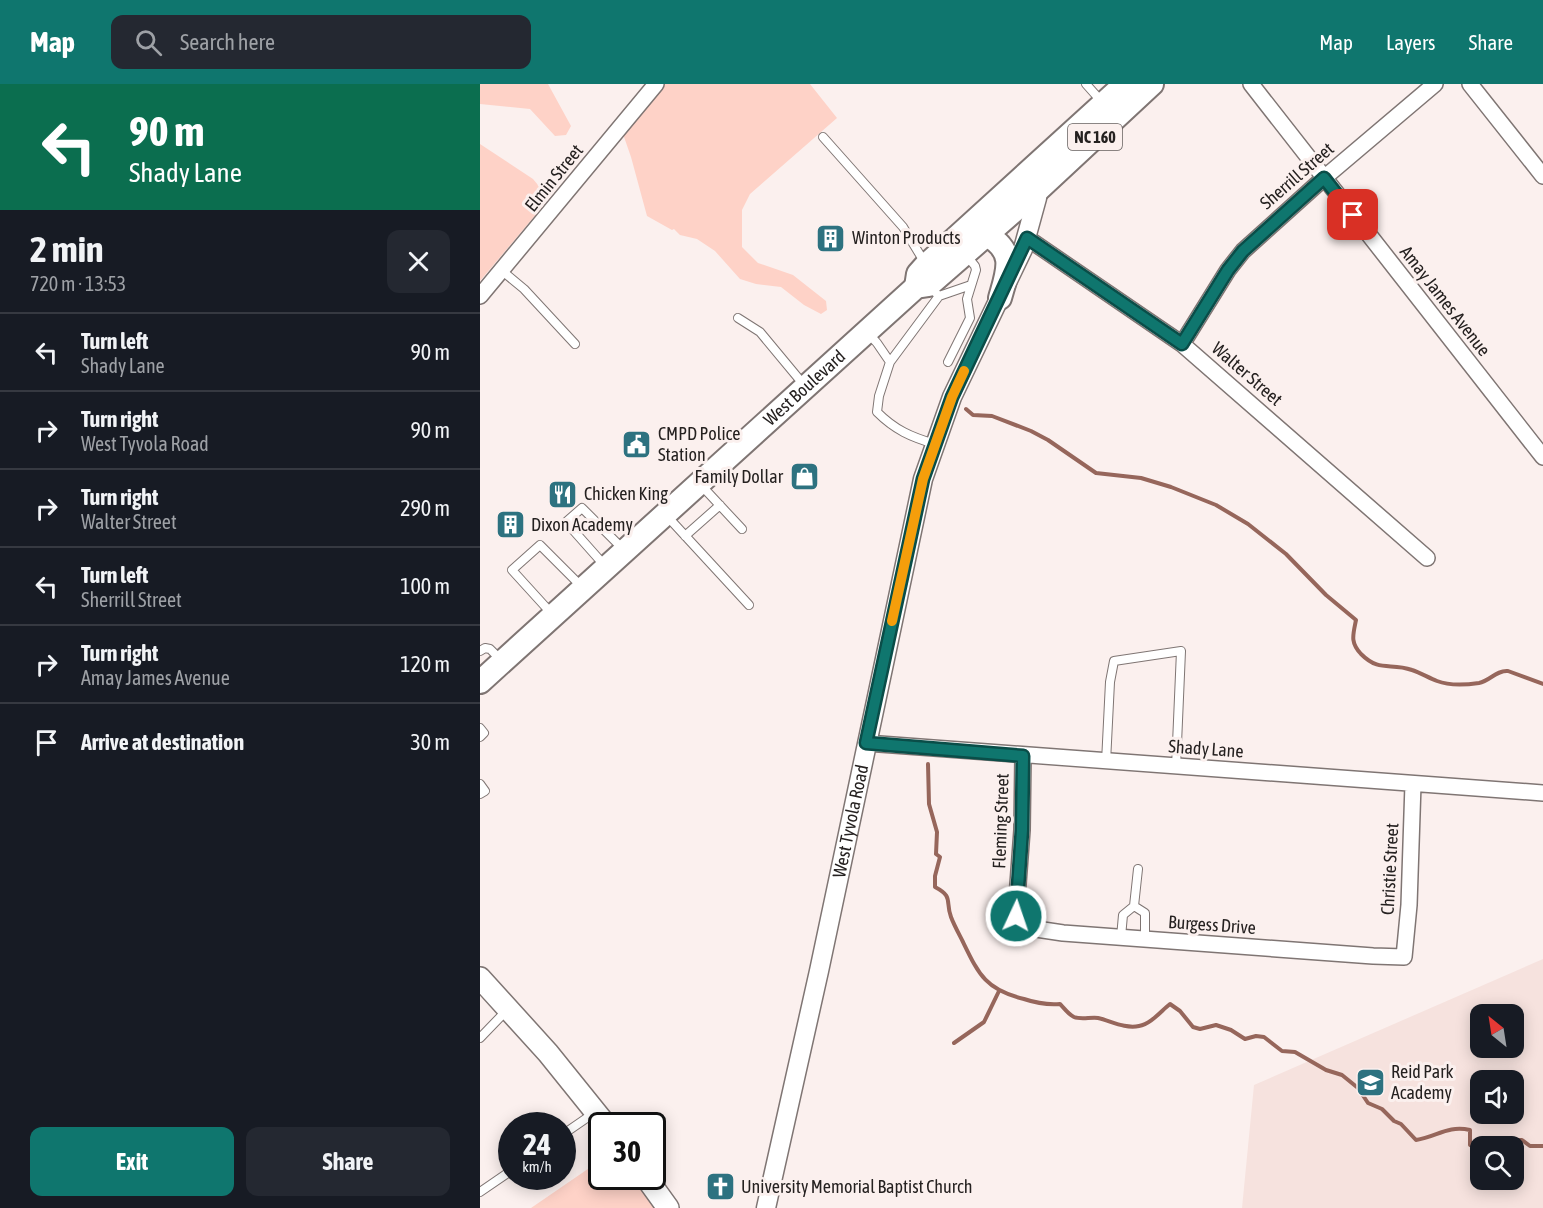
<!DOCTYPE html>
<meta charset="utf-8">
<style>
body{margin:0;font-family:"Asap Condensed",sans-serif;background:#242831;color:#f1f3f6;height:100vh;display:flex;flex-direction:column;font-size:22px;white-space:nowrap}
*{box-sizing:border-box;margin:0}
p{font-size:20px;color:#9ea1a6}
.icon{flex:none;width:33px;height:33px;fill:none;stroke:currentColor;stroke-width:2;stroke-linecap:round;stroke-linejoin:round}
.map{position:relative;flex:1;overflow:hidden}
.sheet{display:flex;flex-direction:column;background:#171b24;width:480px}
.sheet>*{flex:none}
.hud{background:#0b6e4f;color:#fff;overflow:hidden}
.needle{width:39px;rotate:330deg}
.tools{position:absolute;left:990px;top:920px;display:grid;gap:12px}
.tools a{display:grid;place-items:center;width:54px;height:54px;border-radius:12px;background:#171b24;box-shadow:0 3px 15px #0003;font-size:30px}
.speed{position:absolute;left:18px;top:1028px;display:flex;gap:12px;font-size:30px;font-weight:700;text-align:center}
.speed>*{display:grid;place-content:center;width:78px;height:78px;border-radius:50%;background:#171b24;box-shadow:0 3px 15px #0003;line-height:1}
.speed small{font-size:15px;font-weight:400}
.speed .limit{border:3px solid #111;border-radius:9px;background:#fff;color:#111}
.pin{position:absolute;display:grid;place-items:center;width:51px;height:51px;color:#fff;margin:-26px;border-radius:12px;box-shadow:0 3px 9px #0006}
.me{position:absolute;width:66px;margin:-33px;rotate:3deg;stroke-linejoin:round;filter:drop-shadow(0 0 4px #0008)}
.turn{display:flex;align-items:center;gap:21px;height:126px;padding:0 30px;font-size:27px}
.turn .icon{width:78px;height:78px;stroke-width:2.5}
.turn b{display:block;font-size:42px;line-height:51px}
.round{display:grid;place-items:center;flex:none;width:63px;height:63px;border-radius:12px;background:#242831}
.overview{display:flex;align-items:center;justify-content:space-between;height:102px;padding:0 30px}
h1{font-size:36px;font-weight:700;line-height:45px}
.button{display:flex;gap:12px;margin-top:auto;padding:12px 30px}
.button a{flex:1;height:69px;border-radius:12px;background:#0f766e;color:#fff;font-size:24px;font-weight:700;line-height:69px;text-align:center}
.button a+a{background:#242831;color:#f1f3f6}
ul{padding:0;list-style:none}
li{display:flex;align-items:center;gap:18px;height:78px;padding:0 30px;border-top:2px solid #363941}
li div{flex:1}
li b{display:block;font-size:22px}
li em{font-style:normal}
header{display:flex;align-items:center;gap:36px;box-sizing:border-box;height:84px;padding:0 30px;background:#0f766e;color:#fff}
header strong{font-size:28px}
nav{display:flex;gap:33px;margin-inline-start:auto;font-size:21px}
.search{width:420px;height:54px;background:#242831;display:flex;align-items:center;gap:15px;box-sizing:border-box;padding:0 21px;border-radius:12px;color:#9ea1a6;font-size:22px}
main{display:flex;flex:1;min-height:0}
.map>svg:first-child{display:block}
.built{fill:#f6e2de;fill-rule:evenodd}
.green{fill:#fed2c7}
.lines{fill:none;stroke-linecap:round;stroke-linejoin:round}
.stream{stroke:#96665b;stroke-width:4}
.service-casing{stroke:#7f7573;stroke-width:10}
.minor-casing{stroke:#7f7573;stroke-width:18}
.tertiary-casing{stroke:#7f7573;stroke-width:21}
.secondary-casing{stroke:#7f7573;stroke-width:24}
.primary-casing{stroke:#7f7573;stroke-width:26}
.service{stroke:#fff;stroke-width:8}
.minor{stroke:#fff;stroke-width:15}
.tertiary{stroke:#fff;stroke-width:18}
.secondary{stroke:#fff;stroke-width:21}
.primary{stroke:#fff;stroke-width:22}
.route-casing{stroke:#0a4d48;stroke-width:15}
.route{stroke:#0f766e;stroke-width:10}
.slow{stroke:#f59e0b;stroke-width:10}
.labels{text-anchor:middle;stroke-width:6;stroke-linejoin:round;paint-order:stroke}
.shield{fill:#fbf0ee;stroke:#655f5e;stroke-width:1.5}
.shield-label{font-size:16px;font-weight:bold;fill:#252120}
.street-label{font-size:18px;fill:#252120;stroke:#fbf0ee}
.poi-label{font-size:18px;fill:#252120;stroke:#fbf0ee;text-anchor:start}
</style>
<header>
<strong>Map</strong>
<div class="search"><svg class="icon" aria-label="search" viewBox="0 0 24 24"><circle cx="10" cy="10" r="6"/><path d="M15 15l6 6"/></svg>Search here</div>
<nav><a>Map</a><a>Layers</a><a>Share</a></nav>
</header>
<main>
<section class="sheet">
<div class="hud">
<div class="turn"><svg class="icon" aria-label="left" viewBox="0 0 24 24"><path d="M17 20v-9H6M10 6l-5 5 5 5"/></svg><div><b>90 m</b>Shady Lane</div></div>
</div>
<div class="overview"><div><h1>2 min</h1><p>720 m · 13:53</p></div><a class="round"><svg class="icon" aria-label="close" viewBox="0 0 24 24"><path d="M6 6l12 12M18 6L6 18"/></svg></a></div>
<ul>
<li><svg class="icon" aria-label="left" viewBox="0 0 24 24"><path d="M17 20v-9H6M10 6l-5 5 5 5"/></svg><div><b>Turn left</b><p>Shady Lane</p></div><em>90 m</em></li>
<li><svg class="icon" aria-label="right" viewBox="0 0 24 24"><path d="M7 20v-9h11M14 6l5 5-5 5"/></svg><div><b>Turn right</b><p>West Tyvola Road</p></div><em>90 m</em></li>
<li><svg class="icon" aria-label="right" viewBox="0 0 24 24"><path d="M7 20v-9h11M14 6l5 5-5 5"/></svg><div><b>Turn right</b><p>Walter Street</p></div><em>290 m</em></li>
<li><svg class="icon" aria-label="left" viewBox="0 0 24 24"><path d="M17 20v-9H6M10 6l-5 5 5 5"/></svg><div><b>Turn left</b><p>Sherrill Street</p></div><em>100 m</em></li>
<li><svg class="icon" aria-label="right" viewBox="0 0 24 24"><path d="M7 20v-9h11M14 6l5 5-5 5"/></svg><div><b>Turn right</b><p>Amay James Avenue</p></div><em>120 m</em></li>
<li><svg class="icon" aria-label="arrive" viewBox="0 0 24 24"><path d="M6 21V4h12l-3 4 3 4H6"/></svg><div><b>Arrive at destination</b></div><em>30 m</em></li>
</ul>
<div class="button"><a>Exit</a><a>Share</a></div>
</section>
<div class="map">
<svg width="1063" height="1124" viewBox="0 0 1063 1124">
<rect width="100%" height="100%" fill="#fbf0ee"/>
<path class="built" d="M1063,875V1124H762L774,1001ZM1000,930H1034V963H1000ZM1000,996H1034V1029H1000ZM1000,1062H1034V1095H1000Z"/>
<path class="green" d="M0,0H68L91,42L86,51L75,52L50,25L0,20Z
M185,0H330L357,34L270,110L262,126V163L278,179L313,191L346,217L347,226L341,230L324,221L301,203L276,200L260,195L235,167L217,155L200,151L194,145L192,146L167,132L151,73L143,50Z
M0,60L53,95L63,107V122L0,197Z
M121,1076L122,1092H154L180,1124H51Z"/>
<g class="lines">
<path class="stream" d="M486,325L493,331L512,332L551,347L568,356L616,389L661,394L691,403L736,421L768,440L806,470L846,511L876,536C873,551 870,558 881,570C900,589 910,578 932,586C941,589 949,594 957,597C970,602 985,601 999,599C1010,597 1016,586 1028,587L1063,600
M448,680L449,720L457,748L456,770L460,773L455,792V803C474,813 465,817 471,833C474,841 479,850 483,858C499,891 506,906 544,915C556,919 568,921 580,920C585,925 588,930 594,933C601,936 610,933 618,934C631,937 645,945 659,942C671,940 681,927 690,920L700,927L713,943L720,945L736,941L751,946L765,955L776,952L784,953L802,967L815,968L846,986L862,991L878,1004L888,1019L902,1025L914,1037L921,1040L936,1056C957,1053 967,1041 990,1046V1061L1000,1066
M474,959L504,938L519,907
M1021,1062L1036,1056H1042L1050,1062H1063"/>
<defs>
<path id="service" d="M606,0L622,18
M343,53L423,143L445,179
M21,186L44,205L95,260
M456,209L459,212L491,201
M258,234L280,248L324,301
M388,249L397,259L410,278L459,212
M410,278L399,312L397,328C415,346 431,353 455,360
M468,278L490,234L487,215L496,186L495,182L486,171
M220,400L262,445
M186,431L269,521
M205,452L240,421
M125,482L86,438L102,424L144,466
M72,530L32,486L60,461L101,502
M0,567L5,564L10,565L20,575
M0,644L4,649L0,653
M626,678L630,598L634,577L701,567L696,683
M0,700L5,707L0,710
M654,822L658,785
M641,853L643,831L654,822L665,829V855
M0,954L27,926
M82,1051L114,1029
M0,1108L32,1086"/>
<path id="minor" d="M771,0L1063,373
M990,0L1063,92
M547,154L702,260L947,474
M0,212L176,0
M702,260L748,186L763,167L844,94L955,0
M386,659L1063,709
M543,672L542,746L536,827V832L543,843L583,849L893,872L924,873L929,821L933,700"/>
<g id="tertiary">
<path id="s1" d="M286,1124L339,887L443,395L472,313L543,165L557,114L558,106L556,102"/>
</g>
<path id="secondary" d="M0,894L68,969L126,1041
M165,1092L188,1124"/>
<g id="primary">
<path d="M507,151C536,168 528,186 520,214"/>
<path d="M436,203L438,190L446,181L645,0"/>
<path id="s2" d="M0,598L436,203L449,201L558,106L672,0"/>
</g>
</defs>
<use href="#service" class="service-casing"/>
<use href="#minor" class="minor-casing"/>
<use href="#tertiary" class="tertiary-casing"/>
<use href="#secondary" class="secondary-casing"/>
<use href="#primary" class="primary-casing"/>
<use href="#service" class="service"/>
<use href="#minor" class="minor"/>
<use href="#tertiary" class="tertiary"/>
<use href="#secondary" class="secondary"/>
<use href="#primary" class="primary"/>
</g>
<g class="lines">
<defs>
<path id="route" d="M536,832L542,746L543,672L386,659L443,395L472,313L547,154L702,260L748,186L763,167L844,94L873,131"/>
</defs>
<use href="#route" class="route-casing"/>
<use href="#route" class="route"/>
<path class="slow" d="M412,537L443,395L472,313L484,287"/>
</g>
<defs>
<symbol id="building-square" viewBox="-11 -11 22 22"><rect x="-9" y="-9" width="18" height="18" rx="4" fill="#2d7280" stroke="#fbf0ee"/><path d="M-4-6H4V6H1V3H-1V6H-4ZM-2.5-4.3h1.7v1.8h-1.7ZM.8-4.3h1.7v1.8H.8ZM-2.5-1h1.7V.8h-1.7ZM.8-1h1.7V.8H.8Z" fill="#fff"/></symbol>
<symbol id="civic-square" viewBox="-11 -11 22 22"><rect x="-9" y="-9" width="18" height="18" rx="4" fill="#2d7280" stroke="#fbf0ee"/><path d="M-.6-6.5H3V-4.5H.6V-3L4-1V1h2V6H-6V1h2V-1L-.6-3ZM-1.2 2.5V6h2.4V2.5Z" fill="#fff"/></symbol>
<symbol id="shop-square" viewBox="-11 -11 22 22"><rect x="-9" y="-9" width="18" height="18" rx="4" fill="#2d7280" stroke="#fbf0ee"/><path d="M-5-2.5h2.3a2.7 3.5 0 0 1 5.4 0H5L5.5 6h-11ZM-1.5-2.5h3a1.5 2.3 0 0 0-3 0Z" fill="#fff"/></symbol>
<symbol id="restaurant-square" viewBox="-11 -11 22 22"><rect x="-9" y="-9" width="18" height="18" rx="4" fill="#2d7280" stroke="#fbf0ee"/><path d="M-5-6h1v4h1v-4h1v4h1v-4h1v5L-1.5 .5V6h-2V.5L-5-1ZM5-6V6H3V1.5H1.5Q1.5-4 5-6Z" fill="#fff"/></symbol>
<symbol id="school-square" viewBox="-11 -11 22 22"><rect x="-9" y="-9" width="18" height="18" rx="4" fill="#2d7280" stroke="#fbf0ee"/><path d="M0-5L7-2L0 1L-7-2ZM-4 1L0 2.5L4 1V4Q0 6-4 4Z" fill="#fff"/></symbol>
<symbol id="church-square" viewBox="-11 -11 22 22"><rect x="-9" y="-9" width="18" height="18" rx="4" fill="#2d7280" stroke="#fbf0ee"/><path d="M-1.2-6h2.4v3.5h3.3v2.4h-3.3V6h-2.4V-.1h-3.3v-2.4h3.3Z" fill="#fff"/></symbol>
</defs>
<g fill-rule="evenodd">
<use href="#building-square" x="334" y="138" width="33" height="33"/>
<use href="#civic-square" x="140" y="344" width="33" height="33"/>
<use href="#shop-square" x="308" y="376" width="33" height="33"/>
<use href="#restaurant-square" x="66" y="394" width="33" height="33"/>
<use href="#building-square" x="14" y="424" width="33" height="33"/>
<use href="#school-square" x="874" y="982" width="33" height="33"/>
<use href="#church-square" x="224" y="1086" width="33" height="33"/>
</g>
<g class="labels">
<rect class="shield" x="588" y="40" width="54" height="26" rx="4.5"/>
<g class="shield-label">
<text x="615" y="59">NC 160</text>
</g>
<g class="street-label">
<text transform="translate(817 92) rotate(-41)" y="6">Sherrill Street</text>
<text transform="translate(74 94) rotate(-51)" y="6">Elmin Street</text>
<text transform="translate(965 217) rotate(52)" y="6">Amay James Avenue</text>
<text transform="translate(767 290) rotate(41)" y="6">Walter Street</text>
<text dy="6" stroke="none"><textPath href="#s2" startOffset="438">West Boulevard</textPath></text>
<text transform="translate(726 665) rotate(4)" y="6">Shady Lane</text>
<text dy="6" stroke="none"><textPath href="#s1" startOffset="396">West Tyvola Road</textPath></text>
<text transform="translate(521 737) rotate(-88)" y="6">Fleming Street</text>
<text transform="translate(910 785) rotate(-87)" y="6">Christie Street</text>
<text transform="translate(732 841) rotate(4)" y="6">Burgess Drive</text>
</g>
<g class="poi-label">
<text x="372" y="160">Winton Products</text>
<text x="178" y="356">CMPD Police<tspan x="178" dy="21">Station</tspan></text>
<text x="303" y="399" text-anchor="end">Family Dollar</text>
<text x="104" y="416">Chicken King</text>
<text x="51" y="447">Dixon Academy</text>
<text x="911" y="994">Reid Park<tspan x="911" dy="21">Academy</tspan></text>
<text x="261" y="1109">University Memorial Baptist Church</text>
</g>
</g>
</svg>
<div class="tools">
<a><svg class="needle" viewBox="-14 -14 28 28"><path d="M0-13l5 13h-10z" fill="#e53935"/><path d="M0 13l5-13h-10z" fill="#9ea1a6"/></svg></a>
<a><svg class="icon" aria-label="sound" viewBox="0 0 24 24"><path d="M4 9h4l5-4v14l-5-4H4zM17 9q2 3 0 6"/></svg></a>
<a><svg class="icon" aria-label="search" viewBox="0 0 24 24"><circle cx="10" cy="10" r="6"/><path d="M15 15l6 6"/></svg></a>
</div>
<div class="speed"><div>24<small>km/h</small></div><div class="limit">30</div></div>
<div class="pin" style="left:873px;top:131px;background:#d93025"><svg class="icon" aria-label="arrive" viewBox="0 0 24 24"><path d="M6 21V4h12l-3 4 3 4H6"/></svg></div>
<svg class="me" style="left:536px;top:832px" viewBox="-20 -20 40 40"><circle r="17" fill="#0f766e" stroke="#fff" stroke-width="3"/><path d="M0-11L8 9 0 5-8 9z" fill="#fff"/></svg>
</div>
</main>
